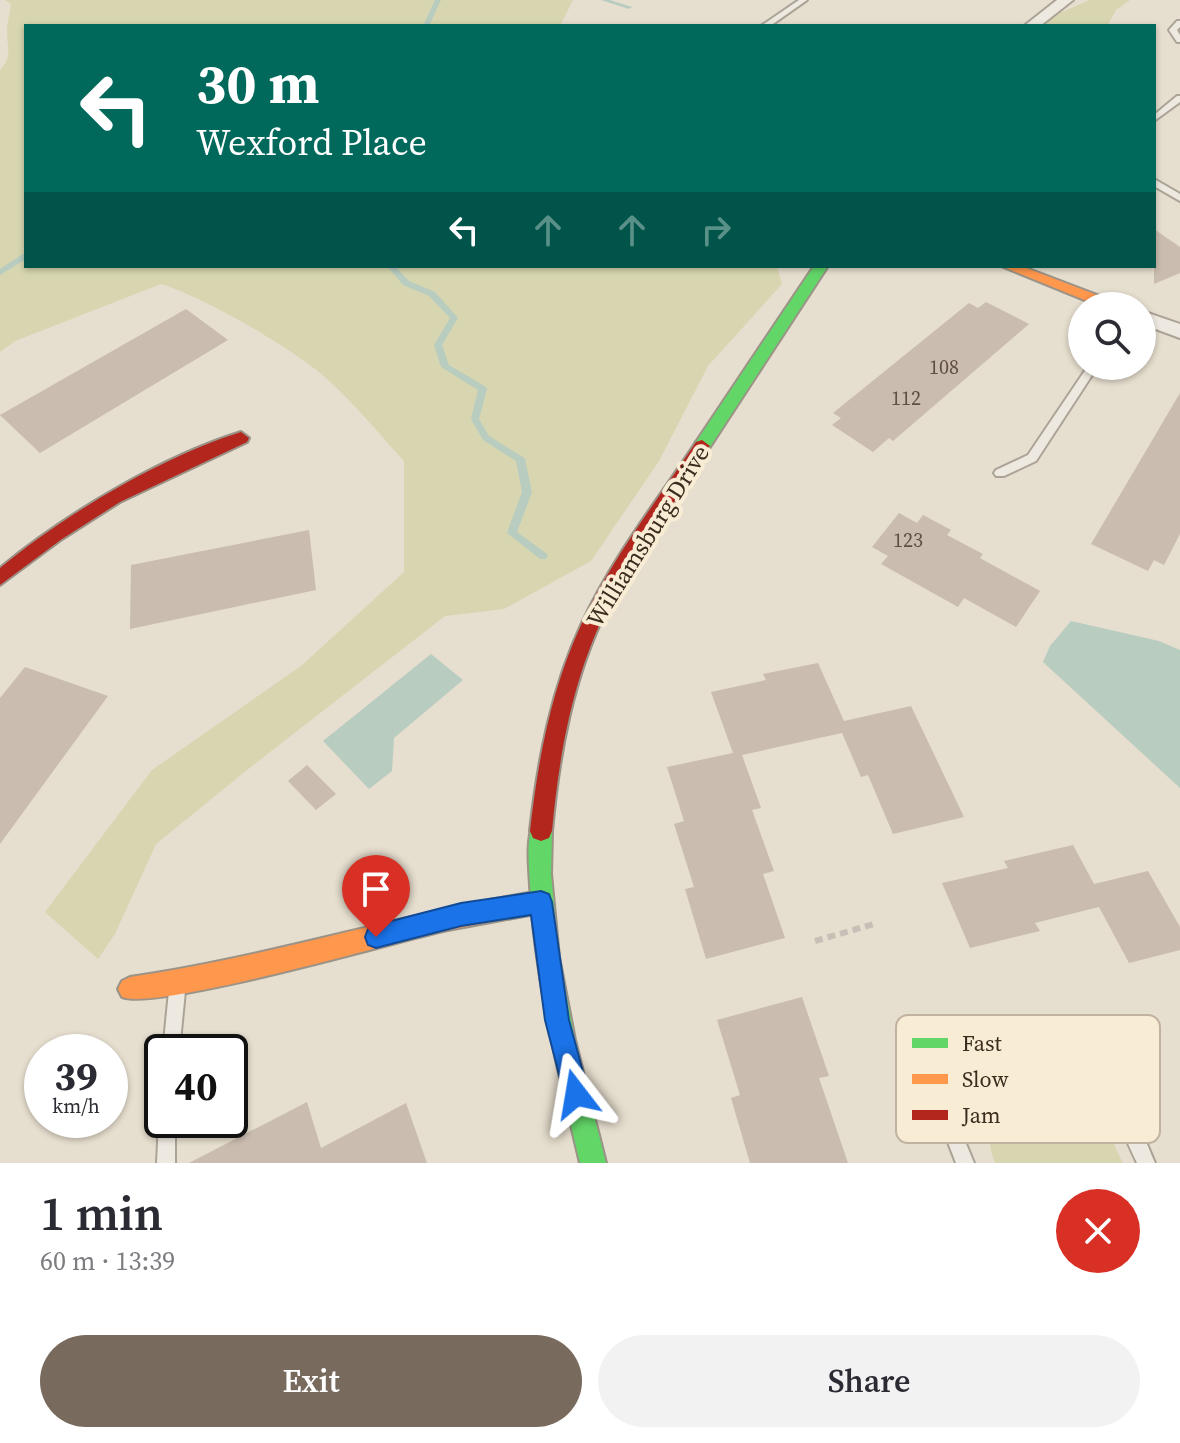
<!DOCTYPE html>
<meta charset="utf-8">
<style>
body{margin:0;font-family:"Source Serif 4",serif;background:#f2f2f3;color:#2b2b33;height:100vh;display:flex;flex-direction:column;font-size:30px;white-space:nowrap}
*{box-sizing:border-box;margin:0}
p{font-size:26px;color:#7c7c81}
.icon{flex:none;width:44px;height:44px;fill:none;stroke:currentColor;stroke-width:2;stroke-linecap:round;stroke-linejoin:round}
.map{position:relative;height:1163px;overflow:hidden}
.details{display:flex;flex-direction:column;background:#fff;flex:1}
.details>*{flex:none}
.top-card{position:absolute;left:24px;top:24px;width:1132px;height:244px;border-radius:0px;box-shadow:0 2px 6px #0004;background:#00695c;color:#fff;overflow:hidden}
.buttons{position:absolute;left:1068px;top:292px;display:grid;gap:16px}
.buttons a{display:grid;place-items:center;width:88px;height:88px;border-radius:50%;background:#fff;box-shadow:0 2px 6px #0004;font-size:40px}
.speed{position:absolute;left:24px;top:1034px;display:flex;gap:16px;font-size:40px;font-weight:700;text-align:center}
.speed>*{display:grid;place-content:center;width:104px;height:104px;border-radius:50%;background:#fff;box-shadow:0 2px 6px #0004;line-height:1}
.speed small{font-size:20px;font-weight:400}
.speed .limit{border:4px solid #111;border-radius:12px;background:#fff;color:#111}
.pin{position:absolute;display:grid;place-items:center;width:68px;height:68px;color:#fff;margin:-82px -34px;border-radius:50% 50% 50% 0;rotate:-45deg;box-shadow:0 0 8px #0007}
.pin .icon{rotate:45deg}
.me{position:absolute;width:88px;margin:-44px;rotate:346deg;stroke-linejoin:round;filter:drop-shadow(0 0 6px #0008)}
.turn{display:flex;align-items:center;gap:28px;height:168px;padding:0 40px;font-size:36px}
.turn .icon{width:104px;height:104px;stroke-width:2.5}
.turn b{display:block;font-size:56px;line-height:68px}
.lanes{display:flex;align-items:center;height:76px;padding:0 40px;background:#0003;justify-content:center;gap:40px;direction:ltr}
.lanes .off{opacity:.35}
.round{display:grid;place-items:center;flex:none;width:84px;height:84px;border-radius:42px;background:#f2f2f3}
.head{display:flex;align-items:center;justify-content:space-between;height:136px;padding:0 40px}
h1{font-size:48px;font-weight:600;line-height:60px}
.action{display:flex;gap:16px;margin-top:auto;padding:16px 40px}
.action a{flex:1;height:92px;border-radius:48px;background:#786a5c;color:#fff;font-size:32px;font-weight:600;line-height:92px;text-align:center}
.action a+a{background:#f2f2f3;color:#2b2b33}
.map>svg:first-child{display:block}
.green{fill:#d7d6b0}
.water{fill:#b9ccc0}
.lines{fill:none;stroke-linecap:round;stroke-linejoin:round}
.stream{fill:#b9ccc0;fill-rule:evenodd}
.building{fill:#cabcaf}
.lane-casing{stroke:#aca397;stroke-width:4}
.street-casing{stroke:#aca397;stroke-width:4}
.fast-casing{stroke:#9b9387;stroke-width:4}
.slow-casing{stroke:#9b9387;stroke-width:4}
.jam-casing{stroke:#9b9387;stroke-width:4}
.path{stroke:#c7c0b7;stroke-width:6;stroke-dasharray:8 5;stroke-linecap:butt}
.lane{fill:#eee9e0;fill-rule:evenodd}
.street{fill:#eee9e0;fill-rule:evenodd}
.fast{fill:#63d668;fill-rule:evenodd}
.slow{fill:#ff974d;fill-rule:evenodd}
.jam{fill:#b3261e;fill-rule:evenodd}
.route{fill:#1a73e8;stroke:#114b97;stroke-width:2}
.labels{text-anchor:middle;stroke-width:8;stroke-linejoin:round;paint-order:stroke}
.number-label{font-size:20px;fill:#605042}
.street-label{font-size:24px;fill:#3c2c1e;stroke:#f8ecd5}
.key{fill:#f8ecd5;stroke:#c0b29e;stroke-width:2}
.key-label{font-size:22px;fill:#3c2c1e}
</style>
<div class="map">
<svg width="1180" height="1163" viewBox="0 0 1180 1163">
<rect width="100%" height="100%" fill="#e6dece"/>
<path class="green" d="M5,0H573L560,26H26V266H777L782,284L708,366L659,461L591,561L504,609L445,616L252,766L156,844L115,934L98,959L45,912L152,770L301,666L404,572V461C379,434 355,404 327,379C296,350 202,296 161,284L15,341L0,352V70C13,57 7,47 7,32C7,23 10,13 11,4Z
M1090,0H1130L1116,10L1107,26H1040L1050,17Z
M1050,1086C1092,1094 1106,1128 1123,1163H995C986,1138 988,1125 1000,1102Z"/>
<path class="water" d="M1071,621L1159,641L1180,650V788L1043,662L1050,646Z
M431,654L463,680L394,738L392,771L369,789L323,741Z"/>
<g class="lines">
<path class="stream" d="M435,0H441L429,26H423Z
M601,0H610L632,7L629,9Z
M23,254H26V259L0,275V269Z
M387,266H395L409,281L435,292L458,318L442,345L449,365L486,387L487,389L479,419L489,436L523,457L525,459L532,492L517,532L546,553L548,556L546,559H540L507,533L522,492L516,461L483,440L471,419L478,390L441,367L434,345L450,318L429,296L403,285Z"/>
</g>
<path class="building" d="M1154,229L1180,247V273L1154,284Z
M986,302L1029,324L893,441L889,438L873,452L832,425L841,418L833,413L969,303L978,308Z
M186,309L228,340L40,453L0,415Z
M1180,393V534L1164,565L1154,560L1148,571L1091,544Z
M899,513L917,523L923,515L951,530L947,535L983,554L980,558L1040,591L1016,627L964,598L958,607L881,564L888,556L872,547Z
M309,530L316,590L130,629L131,565Z
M818,663L844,721L911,706L964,817L893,834L868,775L861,777L842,733L742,755L761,808L752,810L774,871L763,874L785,938L706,959L685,889L694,887L674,824L684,821L667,767L733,753L711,692L766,680L763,674Z
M25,667L108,696L0,844V698Z
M307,765L336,794L316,810L288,781Z
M1073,845L1094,884L1148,871L1180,927V950L1129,963L1099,907L1035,923L1040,931L970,948L942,883L1008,868L1004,861Z
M802,997L829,1076L819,1078L848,1163H750L731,1098L740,1095L717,1020Z
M307,1102L321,1148L406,1103L427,1163H189Z"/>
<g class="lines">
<defs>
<path id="lane" d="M799,0H807L770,26H761Z
M1177,21H1180V27L1177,30L1180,35V42H1177L1169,30Z
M1177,96H1180V102L1154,121V115Z
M1154,179L1180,194V201L1154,186Z
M1088,366H1098L1036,461L1004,476H996L994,473L996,470L1028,455Z
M177,983L182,986L185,991L179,1052H163L169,991L172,986Z
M1059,1045C1073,1051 1086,1056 1098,1066C1126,1089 1141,1130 1155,1163H1137C1118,1122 1103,1080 1059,1061L945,1093L974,1163H956L927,1088L929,1082Z
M161,1114L162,1120H175V1163H157L159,1120Z"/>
<path id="street" d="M1057,0H1073L1040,26H1024Z
M1142,311L1180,324V338L1142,324Z"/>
<path id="fast" d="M814,266H828L708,450H696L694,446L696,442Z
M541,821L549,824L552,831L551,874L559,957L575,1040L606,1163H580C558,1071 535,980 530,885C529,866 526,841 533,824Z"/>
<path id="slow" d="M1001,266H1021L1118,303L1120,306H1099Z
M541,891L549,894L552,902L549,910L541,913C507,919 473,925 439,932C388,944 155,1011 122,997L118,989L122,981L130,977C269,957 403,913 541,891Z"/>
<path id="jam" d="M241,432L249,438L247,442L120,502L62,539L0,585V568C64,515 161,457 241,432Z
M702,440L710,446C678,501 638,550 608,607C573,676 559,754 552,831L549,838L541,841L533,838L530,831C538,760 551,689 582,623C612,558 657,501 696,442Z"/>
</defs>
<use href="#lane" class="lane-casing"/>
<use href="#street" class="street-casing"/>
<use href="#fast" class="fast-casing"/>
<use href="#slow" class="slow-casing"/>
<use href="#jam" class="jam-casing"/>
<path class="path" d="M815,941L874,924"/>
<use href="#lane" class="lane"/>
<use href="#street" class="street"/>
<use href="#fast" class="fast"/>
<use href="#slow" class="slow"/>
<use href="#jam" class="jam"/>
</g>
<path class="route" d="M541,891L549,894L552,902L569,1020L589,1094L585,1103L576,1106L567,1103L564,1094L545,1020L531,915L461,926L376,948L368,945L365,937L368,929L376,925L461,903Z"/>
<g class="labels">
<g class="number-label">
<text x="944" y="374">108</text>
<text x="906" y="405">112</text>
<text x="908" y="547">123</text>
</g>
<g class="street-label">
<text transform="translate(648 536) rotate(-58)" y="8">Williamsburg Drive</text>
</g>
</g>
<rect x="896" y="1015" width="264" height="128" rx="12" class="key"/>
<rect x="912" y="1038" width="36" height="10" fill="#63d668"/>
<rect x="912" y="1074" width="36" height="10" fill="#ff974d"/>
<rect x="912" y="1110" width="36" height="10" fill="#b3261e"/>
<g class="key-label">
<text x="962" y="1051">Fast</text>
<text x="962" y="1087">Slow</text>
<text x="962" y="1123">Jam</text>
</g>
</svg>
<div class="buttons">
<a><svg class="icon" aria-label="search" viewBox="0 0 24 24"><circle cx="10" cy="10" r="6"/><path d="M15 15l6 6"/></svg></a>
</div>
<div class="speed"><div>39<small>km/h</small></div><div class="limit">40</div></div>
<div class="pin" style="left:376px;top:937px;background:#d93025"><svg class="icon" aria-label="arrive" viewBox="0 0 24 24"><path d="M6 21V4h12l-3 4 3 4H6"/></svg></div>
<svg class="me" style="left:576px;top:1094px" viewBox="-20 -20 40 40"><path d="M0-17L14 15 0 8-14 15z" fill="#1a73e8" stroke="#fff" stroke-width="4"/></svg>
<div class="top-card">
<div class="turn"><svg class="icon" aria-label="left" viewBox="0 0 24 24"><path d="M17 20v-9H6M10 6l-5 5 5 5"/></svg><div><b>30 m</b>Wexford Place</div></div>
<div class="lanes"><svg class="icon" aria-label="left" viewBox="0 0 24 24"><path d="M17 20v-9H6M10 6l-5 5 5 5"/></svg><svg class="icon off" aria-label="ahead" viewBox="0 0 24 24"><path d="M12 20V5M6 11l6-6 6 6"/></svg><svg class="icon off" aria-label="ahead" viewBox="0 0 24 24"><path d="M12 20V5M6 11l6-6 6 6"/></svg><svg class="icon off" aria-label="right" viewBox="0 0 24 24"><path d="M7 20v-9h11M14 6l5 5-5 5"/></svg></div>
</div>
</div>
<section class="details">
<div class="head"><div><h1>1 min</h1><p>60 m · 13:39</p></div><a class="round" style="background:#d93025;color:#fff"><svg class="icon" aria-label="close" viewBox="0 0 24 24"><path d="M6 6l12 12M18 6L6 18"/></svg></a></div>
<div class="action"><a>Exit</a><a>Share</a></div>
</section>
